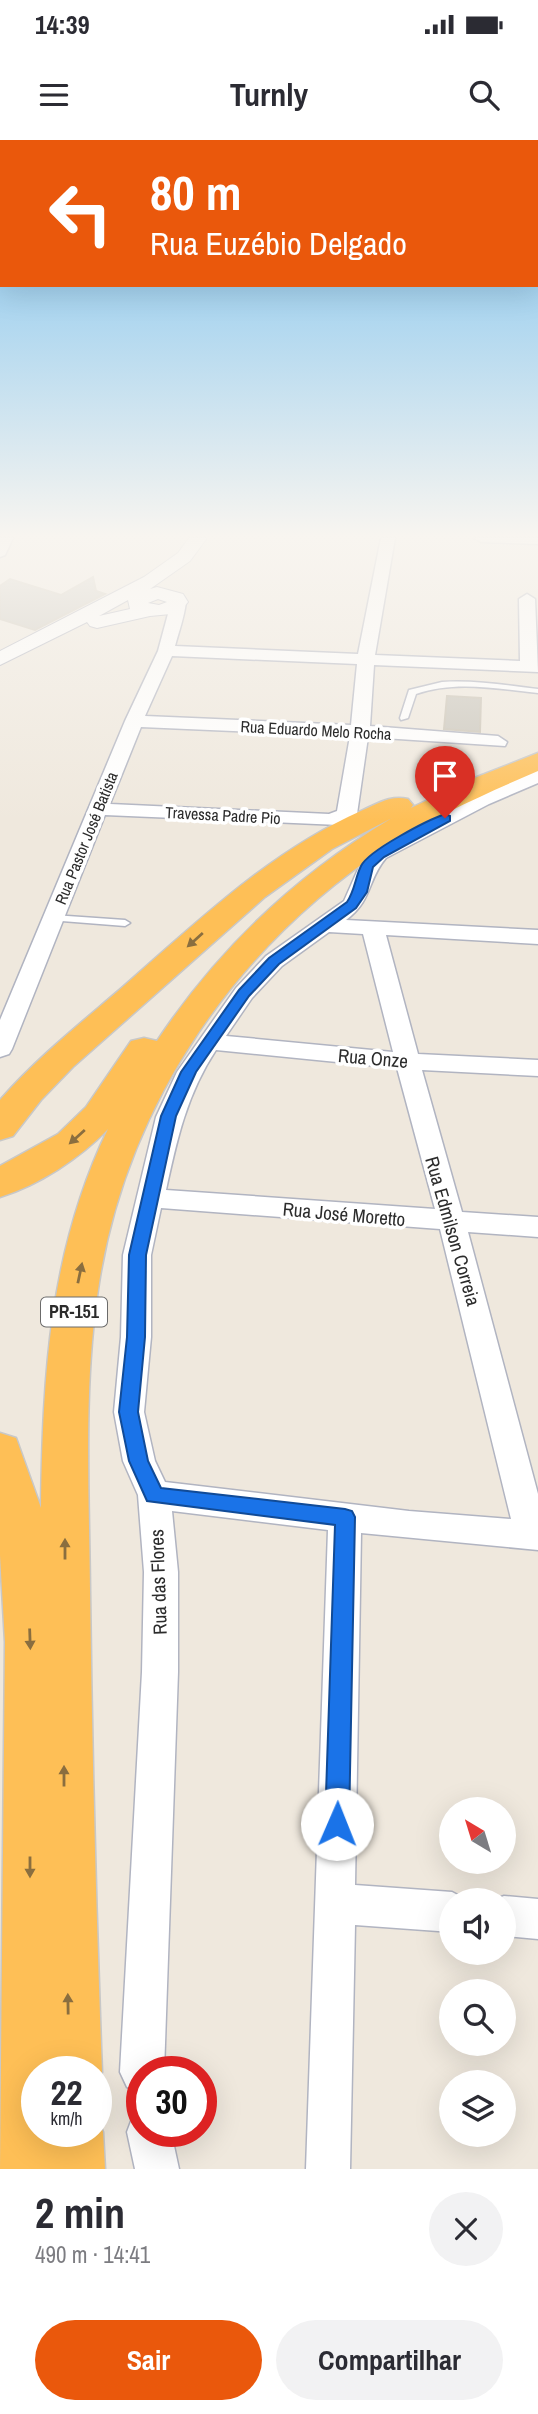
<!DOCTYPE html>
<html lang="pt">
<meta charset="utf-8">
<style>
body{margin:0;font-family:"Archivo Narrow",sans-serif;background:#f2f2f3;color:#2b2b33;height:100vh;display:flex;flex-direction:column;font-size:26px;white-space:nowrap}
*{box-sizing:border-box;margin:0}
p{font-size:23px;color:#7c7c81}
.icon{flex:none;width:38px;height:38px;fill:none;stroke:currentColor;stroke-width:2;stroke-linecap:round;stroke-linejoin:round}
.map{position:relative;height:2029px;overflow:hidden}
.drawer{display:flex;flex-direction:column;background:#fff;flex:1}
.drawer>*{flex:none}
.top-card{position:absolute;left:0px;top:0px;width:539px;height:147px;box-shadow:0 7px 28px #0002;background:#ea580c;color:#fff;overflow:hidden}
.needle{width:46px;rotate:322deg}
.buttons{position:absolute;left:439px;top:1657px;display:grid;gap:14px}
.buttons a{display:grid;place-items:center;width:77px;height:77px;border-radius:50%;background:#fff;box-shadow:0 7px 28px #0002;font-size:35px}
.speed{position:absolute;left:21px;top:1916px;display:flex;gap:14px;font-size:35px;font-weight:700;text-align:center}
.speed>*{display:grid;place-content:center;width:91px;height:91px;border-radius:50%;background:#fff;box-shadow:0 7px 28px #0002;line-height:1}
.speed small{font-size:18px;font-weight:400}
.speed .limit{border:10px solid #d22;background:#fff;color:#111}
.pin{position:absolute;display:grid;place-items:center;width:60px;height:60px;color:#fff;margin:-72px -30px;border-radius:50% 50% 50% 0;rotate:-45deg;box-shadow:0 0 7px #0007}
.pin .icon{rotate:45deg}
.me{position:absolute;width:77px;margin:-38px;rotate:1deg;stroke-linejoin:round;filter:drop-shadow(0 0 5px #0008)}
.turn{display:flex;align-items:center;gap:24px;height:147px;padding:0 35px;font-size:32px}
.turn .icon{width:91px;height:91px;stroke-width:2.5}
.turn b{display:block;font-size:49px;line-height:60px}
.round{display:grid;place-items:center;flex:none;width:74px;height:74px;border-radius:37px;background:#f2f2f3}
.head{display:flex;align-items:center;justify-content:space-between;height:119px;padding:0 35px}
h1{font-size:42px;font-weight:700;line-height:52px}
.cta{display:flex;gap:14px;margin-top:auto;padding:14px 35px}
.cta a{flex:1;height:80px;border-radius:42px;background:#ea580c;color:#fff;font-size:28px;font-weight:700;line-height:80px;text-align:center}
.cta a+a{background:#f2f2f3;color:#2b2b33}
.status{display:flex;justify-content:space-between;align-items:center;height:49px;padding:0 35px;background:#fff;direction:ltr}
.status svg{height:19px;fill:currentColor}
header{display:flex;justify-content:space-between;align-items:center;height:91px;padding:0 35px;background:#fff;font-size:32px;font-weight:700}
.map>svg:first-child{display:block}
.building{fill:#cac6bc;stroke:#cbc4b6;stroke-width:2}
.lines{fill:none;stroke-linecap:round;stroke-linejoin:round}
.service-casing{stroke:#b1b4c1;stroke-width:3}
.minor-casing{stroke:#b1b4c1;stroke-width:3}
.tertiary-casing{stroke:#b1b4c1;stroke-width:2}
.trunk-casing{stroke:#c8c8c8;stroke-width:3}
.service{fill:#fff;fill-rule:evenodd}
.minor{fill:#fff;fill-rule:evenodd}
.tertiary{fill:#fff;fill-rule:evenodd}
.trunk{fill:#febf56;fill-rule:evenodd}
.oneway{fill:#8a6e3f}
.route{fill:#1a73e8;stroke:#114b97;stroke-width:2}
.labels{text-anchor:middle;stroke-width:7;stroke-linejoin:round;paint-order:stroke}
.far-street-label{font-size:16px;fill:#2c2c2c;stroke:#fff}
.shield{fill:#fff;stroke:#6b6b6b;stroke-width:2}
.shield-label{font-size:18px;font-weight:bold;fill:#2c2c2c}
.street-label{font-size:19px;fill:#2c2c2c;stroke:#fff}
</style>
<div class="status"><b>14:39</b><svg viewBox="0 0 49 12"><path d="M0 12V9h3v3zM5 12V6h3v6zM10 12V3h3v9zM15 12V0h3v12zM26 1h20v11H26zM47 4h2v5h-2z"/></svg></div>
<header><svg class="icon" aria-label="menu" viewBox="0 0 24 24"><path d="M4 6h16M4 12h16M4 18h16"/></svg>Turnly<svg class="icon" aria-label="search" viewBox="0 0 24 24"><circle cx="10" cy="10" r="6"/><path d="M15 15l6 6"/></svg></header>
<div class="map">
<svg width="538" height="2029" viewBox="0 0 538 2029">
<rect width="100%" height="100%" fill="#efe8dd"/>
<path class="building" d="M93,437L96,451L105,454L35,490L0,479V446L10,439L61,455Z
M447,556L481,558L480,592L444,589Z"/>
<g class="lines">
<defs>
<path id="service" d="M442,542C474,540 506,545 538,549V553C497,549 456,540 416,554L408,578L401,580L400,578L409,550Z
M53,775L125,780L130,783L125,786L49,780V776Z"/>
<path id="minor" d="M0,398H13L5,415L0,417Z
M381,398H395L375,515L520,521L519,459L527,454L535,459L538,532L374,525L370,586L498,596L507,602L505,606L368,597L357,674L346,683L339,685L105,675L12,909L9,914L0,917V880L125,581L158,511L172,459L178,457L186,462C184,478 179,491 175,506L358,514ZM172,516L357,524L351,585L145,576ZM141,587L350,596L337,671L329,674L110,664Z
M474,398H538V404L481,402Z
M538,630V643L489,664L386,718C367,740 373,760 346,780L538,790V804L386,795L418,914L538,920V936L422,930L462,1072L538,1077V1097L468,1092L538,1354V1410L361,1393L355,1745L452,1752L467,1760H452V1792L355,1785L350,2029H306L328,1390L172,1371L178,1432V1532L164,1932H142V1953L127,1947L120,1932L142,1532L144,1432L138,1355L123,1321L114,1272L121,1197L123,1115L156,977L177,932L236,848L266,816L344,761L359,727L372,710L475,656ZM329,792L363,794L393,912L226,896L252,858L282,826ZM216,910L397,928L435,1069L166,1050C177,999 187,954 216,910ZM161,1068L440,1089L511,1379L409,1371L165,1342L155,1321L144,1272L151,1197V1115Z
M504,1756L538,1759V1799L504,1796V1760H493Z
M142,1973V1992H171L179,2029H135L127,1992L133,1976Z"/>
<path id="tertiary" d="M189,398H207L190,421L150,449L157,447L183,454L188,462L181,470L171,474L150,476L97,488L90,486L87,482L0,525V511L144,437L178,413ZM158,459L167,462L159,465L148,463ZM128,460L130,469L99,476Z"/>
<path id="trunk" d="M538,613V631C487,653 437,675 390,705C238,803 127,963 99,1143C83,1244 89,1348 90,1451C92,1611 96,1772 102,1932L96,1945V1932H37V1992H96V1975L103,1992L105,2029H0L5,1502L0,1415V1293L16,1298L41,1368C43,1235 49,1112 108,989C80,1018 39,1045 0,1057V1026L58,994L86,967L131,901L144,898L157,901C219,808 296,735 392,678L332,709L265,757L73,927L41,960L13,996L0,1000V960C35,920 76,887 117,852C194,785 268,712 363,670C379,663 391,655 408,659L413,665L411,668L472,639Z"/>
</defs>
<use href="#service" class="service-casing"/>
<use href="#minor" class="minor-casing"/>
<use href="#tertiary" class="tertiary-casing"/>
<use href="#trunk" class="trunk-casing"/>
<use href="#service" class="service"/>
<use href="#minor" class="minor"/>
<use href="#tertiary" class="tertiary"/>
<use href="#trunk" class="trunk"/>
</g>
<defs><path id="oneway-solid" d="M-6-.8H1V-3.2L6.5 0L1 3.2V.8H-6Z" transform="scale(1.75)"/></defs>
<g class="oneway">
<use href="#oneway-solid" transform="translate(195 800) rotate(138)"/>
<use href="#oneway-solid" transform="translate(77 997) rotate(138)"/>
<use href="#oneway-solid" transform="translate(80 1133) rotate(-78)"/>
<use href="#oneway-solid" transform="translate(65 1409) rotate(-90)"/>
<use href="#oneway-solid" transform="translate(30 1499) rotate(88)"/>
<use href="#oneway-solid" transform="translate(64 1636) rotate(-90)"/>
<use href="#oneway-solid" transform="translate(30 1727) rotate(90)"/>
<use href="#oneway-solid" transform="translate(68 1864) rotate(-91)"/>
</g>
<linearGradient id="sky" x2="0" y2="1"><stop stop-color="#74bfef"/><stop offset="0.58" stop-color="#f8f5f0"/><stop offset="1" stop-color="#f8f5f0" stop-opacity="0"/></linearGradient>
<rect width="538" height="682" fill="url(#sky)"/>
<path class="route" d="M445,674L450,676V681L384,717L373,727L367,752L356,768L279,824L249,856L196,932L176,976L146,1115L145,1197L138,1272L148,1321L161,1348L345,1369L352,1371L355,1377L349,1684L345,1692L337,1696L329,1692L325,1684L335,1385L147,1361L129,1321L119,1272L127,1197L129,1115L161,976L181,932L239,850L269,818L347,762C355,750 355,738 361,726C369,710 428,680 445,674Z"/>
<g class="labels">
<g class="far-street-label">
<text transform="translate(316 590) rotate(3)" y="6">Rua Eduardo Melo Rocha</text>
<text transform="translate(223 675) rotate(3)" y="6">Travessa Padre Pio</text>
<text transform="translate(86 698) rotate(-68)" y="6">Rua Pastor José Batista</text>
</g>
<rect class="shield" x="41" y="1157.5" width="66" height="29" rx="5"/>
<g class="shield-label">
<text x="74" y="1178">PR-151</text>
</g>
<g class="street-label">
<text transform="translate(373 918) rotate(5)" y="7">Rua Onze</text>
<text transform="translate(344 1074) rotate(5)" y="7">Rua José Moretto</text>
<text transform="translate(453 1091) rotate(74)" y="7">Rua Edmilson Correia</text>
<text transform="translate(158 1442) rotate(-92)" y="7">Rua das Flores</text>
</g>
</g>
</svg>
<div class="buttons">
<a><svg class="needle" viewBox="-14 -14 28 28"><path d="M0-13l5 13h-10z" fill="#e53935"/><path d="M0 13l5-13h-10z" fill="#7c7c81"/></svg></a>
<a><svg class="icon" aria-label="sound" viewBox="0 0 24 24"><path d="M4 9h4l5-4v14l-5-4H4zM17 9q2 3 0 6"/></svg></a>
<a><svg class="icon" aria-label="search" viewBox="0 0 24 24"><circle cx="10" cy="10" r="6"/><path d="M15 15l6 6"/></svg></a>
<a><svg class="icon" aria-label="layers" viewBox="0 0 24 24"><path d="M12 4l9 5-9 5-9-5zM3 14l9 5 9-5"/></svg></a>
</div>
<div class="speed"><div>22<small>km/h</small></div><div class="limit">30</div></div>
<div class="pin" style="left:445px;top:678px;background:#d93025"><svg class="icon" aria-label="arrive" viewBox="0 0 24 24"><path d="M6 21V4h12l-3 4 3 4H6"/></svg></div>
<svg class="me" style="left:337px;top:1684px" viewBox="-20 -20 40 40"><circle r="19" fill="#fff"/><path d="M0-13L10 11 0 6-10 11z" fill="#1a73e8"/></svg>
<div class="top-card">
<div class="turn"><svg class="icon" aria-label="left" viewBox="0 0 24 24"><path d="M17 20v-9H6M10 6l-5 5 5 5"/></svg><div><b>80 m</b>Rua Euzébio Delgado</div></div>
</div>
</div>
<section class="drawer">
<div class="head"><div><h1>2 min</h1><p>490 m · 14:41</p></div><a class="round"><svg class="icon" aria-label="close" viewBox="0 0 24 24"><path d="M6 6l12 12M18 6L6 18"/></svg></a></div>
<div class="cta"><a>Sair</a><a>Compartilhar</a></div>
</section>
